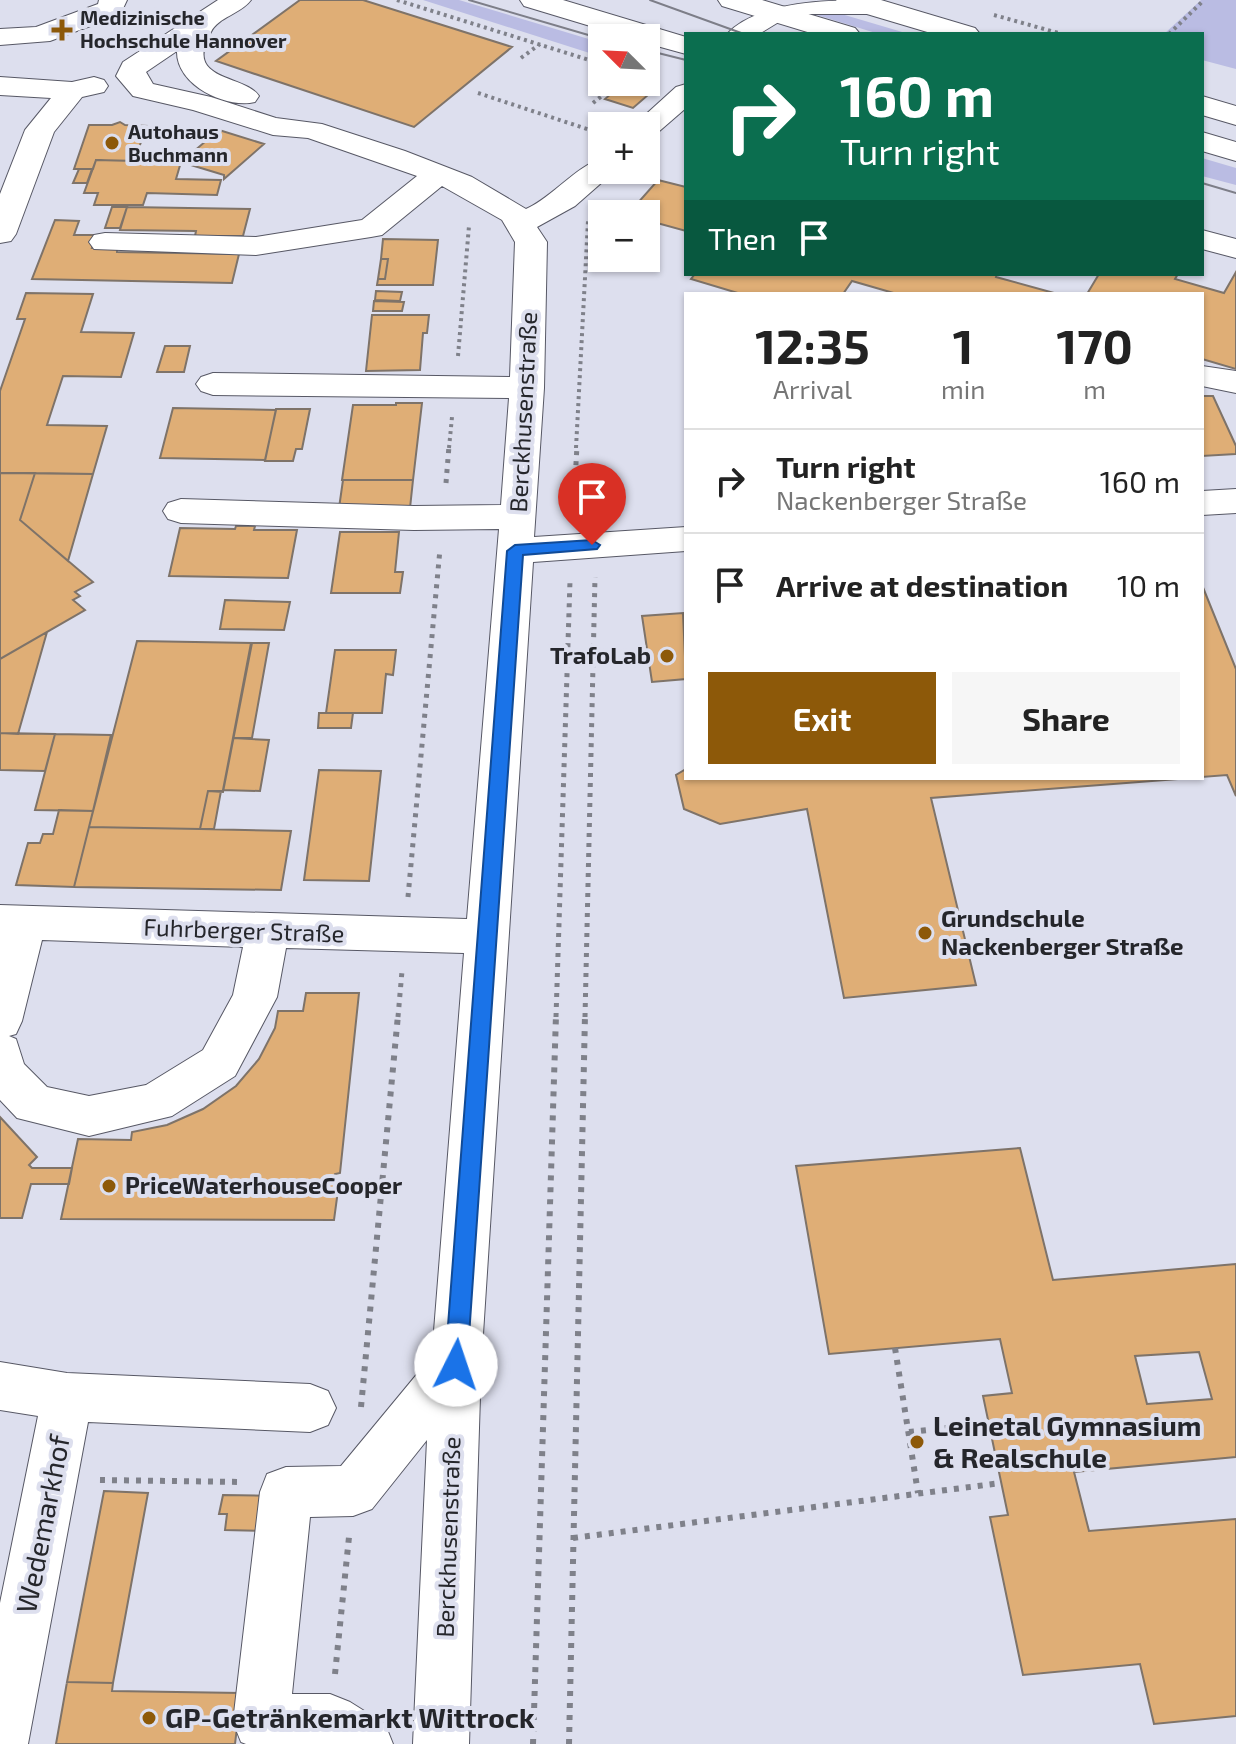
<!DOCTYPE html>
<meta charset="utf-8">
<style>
body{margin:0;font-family:"Exo 2",sans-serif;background:#f6f6f6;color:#222;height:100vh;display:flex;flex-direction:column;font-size:30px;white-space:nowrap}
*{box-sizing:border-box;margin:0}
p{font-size:26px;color:#767676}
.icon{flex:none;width:44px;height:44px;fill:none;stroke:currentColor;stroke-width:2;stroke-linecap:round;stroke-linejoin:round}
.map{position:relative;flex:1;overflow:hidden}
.panel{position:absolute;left:684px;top:292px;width:520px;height:488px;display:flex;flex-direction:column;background:#fff;border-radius:0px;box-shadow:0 2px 6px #0004}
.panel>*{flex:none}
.banner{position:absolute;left:684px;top:32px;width:520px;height:244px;border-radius:0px;box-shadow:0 2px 6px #0004;background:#0b6e4f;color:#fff;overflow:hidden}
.needle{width:52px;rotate:294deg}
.controls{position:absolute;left:588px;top:24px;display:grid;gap:16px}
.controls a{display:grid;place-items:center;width:72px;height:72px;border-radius:0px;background:#fff;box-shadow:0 2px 6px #0004;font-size:40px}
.pin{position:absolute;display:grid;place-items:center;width:68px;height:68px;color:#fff;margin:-82px -34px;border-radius:50% 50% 50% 0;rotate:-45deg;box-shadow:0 0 8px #0007}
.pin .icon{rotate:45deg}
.me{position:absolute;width:88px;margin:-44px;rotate:4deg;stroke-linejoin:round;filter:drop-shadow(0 0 6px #0008)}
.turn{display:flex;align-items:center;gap:28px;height:168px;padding:0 24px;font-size:36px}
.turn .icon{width:104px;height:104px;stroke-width:2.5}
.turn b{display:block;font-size:56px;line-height:68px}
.then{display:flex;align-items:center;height:76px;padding:0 24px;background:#0003;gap:16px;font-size:30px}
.eta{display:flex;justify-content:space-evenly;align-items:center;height:136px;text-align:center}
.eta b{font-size:48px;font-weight:700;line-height:56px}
.primary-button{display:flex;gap:16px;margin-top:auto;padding:16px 24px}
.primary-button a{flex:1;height:92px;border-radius:0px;background:#8d5909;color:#fff;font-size:32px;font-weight:700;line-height:92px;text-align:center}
.primary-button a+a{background:#f6f6f6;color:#222}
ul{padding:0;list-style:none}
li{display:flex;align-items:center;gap:24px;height:104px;padding:0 24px;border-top:2px solid #e0e0e0}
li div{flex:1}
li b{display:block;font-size:30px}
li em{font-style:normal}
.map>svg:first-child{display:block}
.green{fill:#babce3}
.building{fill:#dfae76;stroke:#7e7369;stroke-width:2;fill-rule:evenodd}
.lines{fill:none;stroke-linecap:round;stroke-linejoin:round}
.minor-casing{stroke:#575865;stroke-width:2}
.major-casing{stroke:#575865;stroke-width:2}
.path-far2{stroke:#7f818a;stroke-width:4;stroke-dasharray:3 4;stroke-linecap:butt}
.path-far1{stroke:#7f818a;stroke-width:5;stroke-dasharray:4 6;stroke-linecap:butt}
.path{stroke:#7f818a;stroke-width:6;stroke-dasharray:5 7;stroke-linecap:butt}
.minor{fill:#fff;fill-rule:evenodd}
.major{fill:#fff;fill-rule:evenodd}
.tram{stroke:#7d7e88;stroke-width:2}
.route{fill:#1a73e8;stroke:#114b97;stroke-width:2}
.poi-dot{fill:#8d5909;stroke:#dddfee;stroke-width:3}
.labels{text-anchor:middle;stroke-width:8;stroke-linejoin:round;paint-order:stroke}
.far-poi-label{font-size:20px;font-weight:bold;fill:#25262b;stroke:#dddfee;text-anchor:start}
.street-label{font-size:24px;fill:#25262b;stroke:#dddfee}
.poi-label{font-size:24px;font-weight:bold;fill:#25262b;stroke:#dddfee;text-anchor:start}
.near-poi-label{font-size:28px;font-weight:bold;fill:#25262b;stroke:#dddfee;text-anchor:start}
.near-street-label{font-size:28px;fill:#25262b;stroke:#dddfee}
</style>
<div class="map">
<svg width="1236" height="1744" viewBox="0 0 1236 1744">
<rect width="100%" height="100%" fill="#dddfee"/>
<path class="green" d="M423,0H459L602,43V57Z
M1201,0H1236V69L1202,60V34H1164Z
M804,11L838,13L909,34H879Z
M1202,158L1236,168V185L1202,176Z"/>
<path class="building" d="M300,0H363L512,47L414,127L216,61Z
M620,86L648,95L633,108L605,99Z
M120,122L125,125L147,126L134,161L96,160L93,169H74L89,125H112Z
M219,130L264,144L224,179V175L181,162Z
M96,160L181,162L176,179L221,180L217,195L147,193L143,205H94L98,193H84Z
M79,169H92L87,183H73Z
M658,180L686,187V231L646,220V214H628Z
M112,207H127L120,228H105Z
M127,207L250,209L243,236H195L196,231L120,230Z
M55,220L79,221L74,235H97L92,248H117V252L239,254L232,283L32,279Z
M383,239L438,240L433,285H377L378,279H385L388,259H381Z
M381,259H388L385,279H378Z
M1236,272V369L1202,359V294H1087L1099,274H1178L1175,279L1224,293Z
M695,274H997L996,277L1054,293L897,294L852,281L843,294H741L691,279Z
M376,291L402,292L400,301L375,300Z
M26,293L93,294L81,332L134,333L121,377L63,376L47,425L107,426L93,474L0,473V391L25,319H17Z
M374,301L404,302L402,311H373Z
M372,315H429L427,333H423L420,370L366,371Z
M165,346H190L184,372H157Z
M1202,396H1213L1236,446V454L1202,456Z
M396,403H422L413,480H342L353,405H396Z
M173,408L276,410L265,460L160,458Z
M276,409H310L302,449H296L293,461H265Z
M0,473H35L20,520L93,582L75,592L80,596L73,600L85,610L0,659Z
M35,473L93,474L68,561L20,520Z
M343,480H413L410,508H339Z
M236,526H255L254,530H297L288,578L169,576L180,528L235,529Z
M340,532H399L395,572H403L400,593H331Z
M1202,585L1236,669V796L1227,775L1202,777Z
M225,600L290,602L284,630L220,629Z
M683,613L686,679L652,682L642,616Z
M47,632L18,734L0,733V659Z
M137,641L252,643L223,792L208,791L200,829L89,827Z
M251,643H269L252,738H233Z
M335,650H396L393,675L386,674L382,713H326Z
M319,713H353L351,728H318Z
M0,733L55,734L45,771L0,770Z
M55,734L111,735L93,811L35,810Z
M233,738L269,740L260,791L223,790Z
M686,769V778H1191L931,798L976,985L844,998L807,809L720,824L684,809L676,775Z
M319,770L381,771L369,881L304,880Z
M208,791H221L214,829H200Z
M59,810L93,811L74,887L16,885L28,843H40L43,834H53Z
M89,827L200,829L291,831L281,890L74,887Z
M306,993H359L340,1173L335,1174L334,1183H339L334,1220L61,1219L78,1139L131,1140L132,1132L167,1125L203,1109L236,1086L259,1059L275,1028L278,1011H303Z
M0,1117L37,1157L29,1165L32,1168H72L69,1184H31L22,1218H0Z
M1020,1148L1053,1280L1236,1264V1457L1074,1472L1089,1531L1236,1519V1716L1154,1724L1140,1664L1023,1675L990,1517L1008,1515L983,1396L1012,1393L1000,1339L829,1354L796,1166ZM1199,1352L1212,1399L1147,1404L1135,1356Z
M104,1491L148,1493L113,1683L67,1682Z
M223,1495L276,1496L271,1531L225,1530L227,1514H219Z
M67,1682L113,1683L112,1691L241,1693L235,1744H56Z"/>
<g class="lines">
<defs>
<path id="minor" d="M99,0H127L120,15L50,41L0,45V29L36,27L98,4Z
M218,0H251C241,14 218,17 211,32C182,82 245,74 259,96L255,102C226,109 176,85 177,51L146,72L153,84L211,97L276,118L322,124L405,151L472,177L526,209C553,197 577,165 602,159V170H616L575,206L537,227L547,242L544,388L534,537L686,527V551L533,562L481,1365L469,1744H413L427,1440L372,1509L353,1516L310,1517L292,1694H330L350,1702L385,1724L393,1744H246L241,1742L233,1722L260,1492L267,1474L286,1467L341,1466L432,1356L464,953L286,948L277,997L235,1076L172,1116L89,1136L17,1118L0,1100V905L467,919L499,529L414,530L181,523L168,519L163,511L168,503L181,499L414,506L501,505L509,398L213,395L201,391L196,384L201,377L213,373L510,377L515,242L502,220L442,186L382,235L371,237L256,255L94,249L89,242L94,235L105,233L256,237L362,220L417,176L308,138L273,135L193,110L133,96L116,76L123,62ZM42,940L243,947L233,995L203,1050L146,1085L89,1096L47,1087L24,1064L16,1039L9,1036L16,1034L22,1021Z
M520,0H563L686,37V54L646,43V38H630L524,6Z
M879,0L884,6L880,12L870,14H802L782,20L759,34H727C759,0 831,0 879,0Z
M0,77L72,82L94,77L104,80L108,86L104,92L82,97L54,132L16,234L11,241L0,243V194L25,130L51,98L0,95Z
M686,84V108L656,134L646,137V126H633L676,87Z
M1202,230L1236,239V258L1202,249Z
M1202,366L1236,371V393L1202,386Z
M1236,489V513L1202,515V491Z
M0,1362L67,1373L310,1384L328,1391L336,1408L328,1425L310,1432L88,1422L28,1744H0V1603L38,1416L0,1410Z"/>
<path id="major" d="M718,0H762L855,28L860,34H814L722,6Z
M836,0H881L975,28L980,34H934L840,6Z
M1202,96L1236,106V125L1202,115Z
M1202,132L1236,142V161L1202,151Z"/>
</defs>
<use href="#minor" class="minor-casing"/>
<use href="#major" class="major-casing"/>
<path class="path-far2" d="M397,0L602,64
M994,15L1062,34
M1169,34L1204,0
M521,58L540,44
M478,93L602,134
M593,103L619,82
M458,356L469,226
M449,448L452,417
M576,448L588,221"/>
<path class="path-far1" d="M446,483L449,446
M573,515L577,446
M408,897L440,549
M398,1017L402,971
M556,1017L570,581
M585,1017L595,577"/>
<path class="path" d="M895,1348L918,1493
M361,1407L398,1015
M909,1432L985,1424
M100,1480L242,1482
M573,1538L1001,1483
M335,1674L349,1537
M533,1744L556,1015
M569,1744L585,1015"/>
<use href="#minor" class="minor"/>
<use href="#major" class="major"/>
<path class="tram" d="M469,0L602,39
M650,0L744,34
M646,50L686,60
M1202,183L1236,193"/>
</g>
<path class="route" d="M592,540L600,545L597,549L523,555L467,1365L464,1372L456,1375L448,1372L445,1365L507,551L515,545Z"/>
<g class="poi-dot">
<path d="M58 18h8v8h8v8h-8v8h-8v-8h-8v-8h8z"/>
<circle cx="112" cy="143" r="8"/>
<circle cx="667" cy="656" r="8"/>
<circle cx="925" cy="933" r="8"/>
<circle cx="109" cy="1186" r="8"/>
<circle cx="917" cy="1442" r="8"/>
<circle cx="149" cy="1718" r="8"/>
</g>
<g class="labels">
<g class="far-poi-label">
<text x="80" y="25">Medizinische<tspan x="80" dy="23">Hochschule Hannover</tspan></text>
<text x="128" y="139">Autohaus<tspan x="128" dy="23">Buchmann</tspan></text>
</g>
<g class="street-label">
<text transform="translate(524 412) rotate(-87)" y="8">Berckhusenstraße</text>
<text transform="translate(244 931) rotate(2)" y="8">Fuhrberger Straße</text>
<text transform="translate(449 1537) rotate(-88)" y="8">Berckhusenstraße</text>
</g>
<g class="poi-label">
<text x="651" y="664" text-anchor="end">TrafoLab</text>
<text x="941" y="927">Grundschule<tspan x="941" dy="28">Nackenberger Straße</tspan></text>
<text x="125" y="1194">PriceWaterhouseCooper</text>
</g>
<g class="near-poi-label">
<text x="933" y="1436">Leinetal Gymnasium<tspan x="933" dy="32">&amp; Realschule</tspan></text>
<text x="165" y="1728">GP-Getränkemarkt Wittrock</text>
</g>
<g class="near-street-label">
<text transform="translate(43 1524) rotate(-79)" y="10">Wedemarkhof</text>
</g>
</g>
</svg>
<div class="controls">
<a><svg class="needle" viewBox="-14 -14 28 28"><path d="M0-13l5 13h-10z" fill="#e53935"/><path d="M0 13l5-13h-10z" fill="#767676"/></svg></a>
<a>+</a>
<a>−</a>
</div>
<div class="pin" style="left:592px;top:545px;background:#d93025"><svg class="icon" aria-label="arrive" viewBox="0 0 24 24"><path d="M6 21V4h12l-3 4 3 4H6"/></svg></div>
<svg class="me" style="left:456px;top:1365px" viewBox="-20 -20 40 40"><circle r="19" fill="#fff"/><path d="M0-13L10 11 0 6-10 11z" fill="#1a73e8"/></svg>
<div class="banner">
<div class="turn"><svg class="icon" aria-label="right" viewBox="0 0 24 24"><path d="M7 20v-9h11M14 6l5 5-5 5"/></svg><div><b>160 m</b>Turn right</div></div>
<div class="then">Then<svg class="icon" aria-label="arrive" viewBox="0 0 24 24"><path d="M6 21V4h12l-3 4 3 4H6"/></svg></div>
</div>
<section class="panel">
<div class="eta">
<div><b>12:35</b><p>Arrival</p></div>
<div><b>1</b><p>min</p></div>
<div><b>170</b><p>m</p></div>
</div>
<ul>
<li><svg class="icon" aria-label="right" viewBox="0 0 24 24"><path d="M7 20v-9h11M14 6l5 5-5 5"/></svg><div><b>Turn right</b><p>Nackenberger Straße</p></div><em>160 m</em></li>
<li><svg class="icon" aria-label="arrive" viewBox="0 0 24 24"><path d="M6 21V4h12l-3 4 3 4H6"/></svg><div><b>Arrive at destination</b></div><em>10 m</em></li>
</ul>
<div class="primary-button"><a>Exit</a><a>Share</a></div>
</section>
</div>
